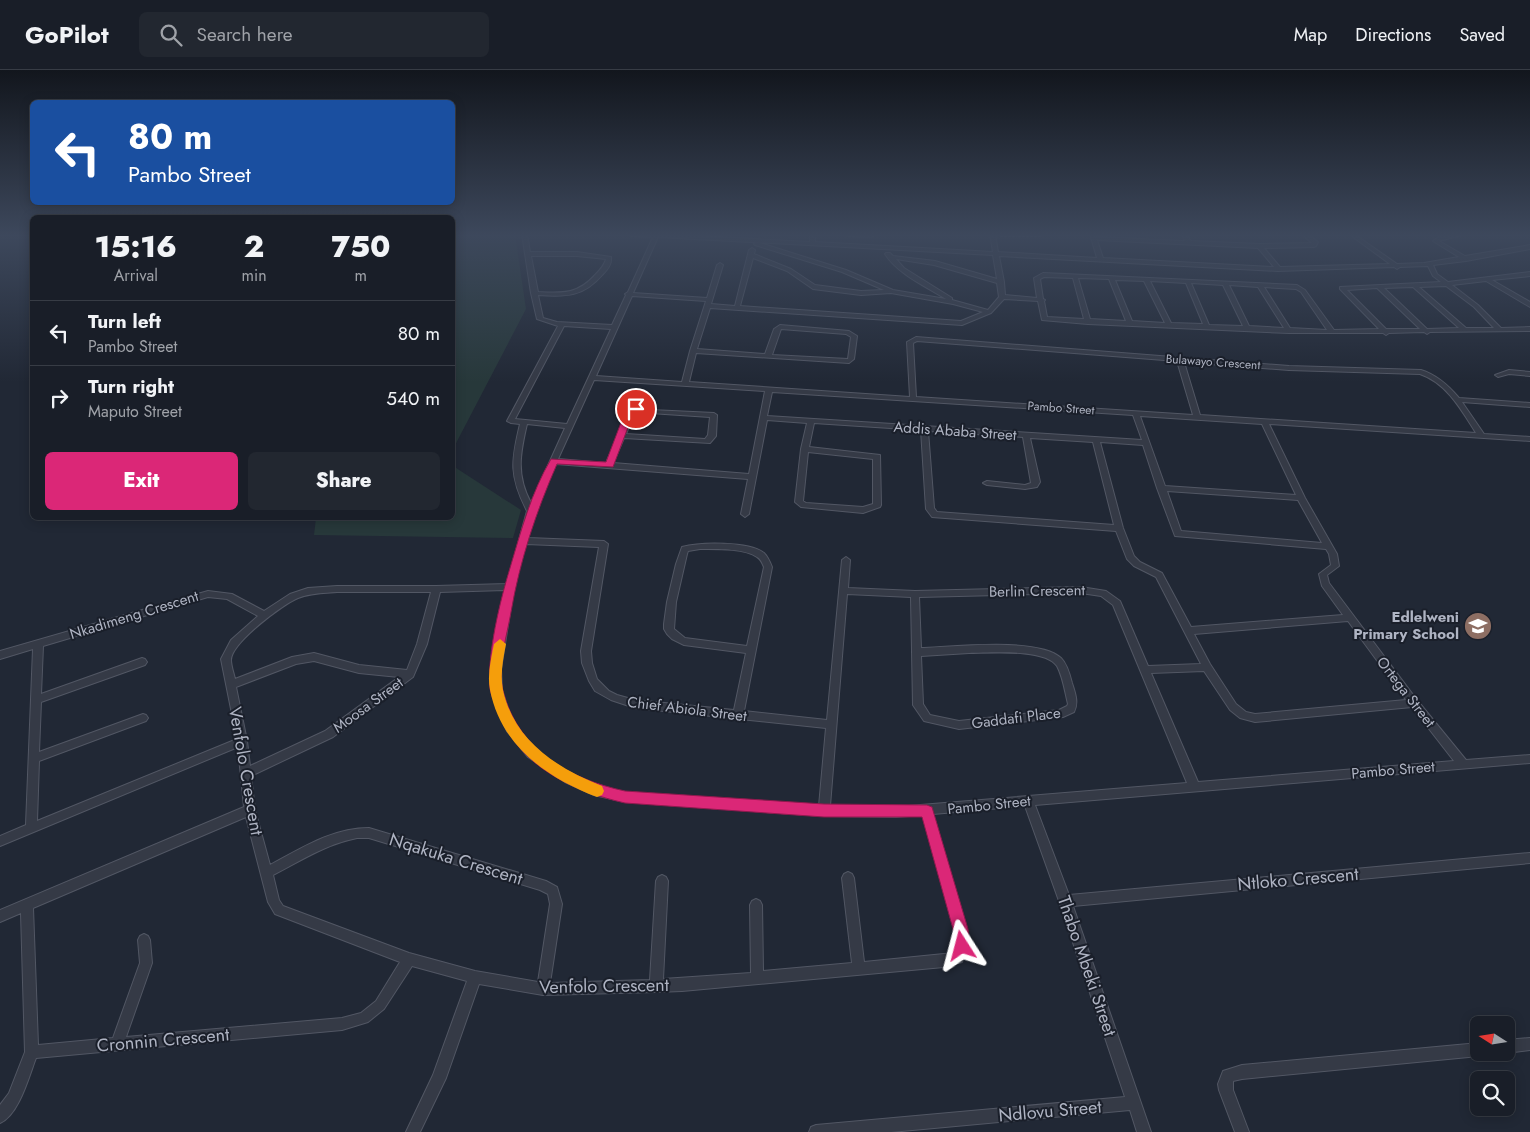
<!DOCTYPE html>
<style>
body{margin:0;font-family:Jost,sans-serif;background:#222730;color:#f1f3f6;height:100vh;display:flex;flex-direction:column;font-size:19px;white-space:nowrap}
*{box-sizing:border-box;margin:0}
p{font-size:16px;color:#9fa2a8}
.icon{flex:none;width:28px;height:28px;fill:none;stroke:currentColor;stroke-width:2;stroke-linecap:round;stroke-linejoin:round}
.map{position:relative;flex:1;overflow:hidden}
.panel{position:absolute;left:30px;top:145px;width:425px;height:305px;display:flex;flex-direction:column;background:#191e28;border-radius:8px;box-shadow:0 2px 12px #0003,0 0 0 1px #373c45}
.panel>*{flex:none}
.hud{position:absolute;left:30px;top:30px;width:425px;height:105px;border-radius:8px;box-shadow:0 2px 12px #0003,0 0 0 1px #373c45;background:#1a4fa0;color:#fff;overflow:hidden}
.needle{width:32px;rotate:282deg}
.controls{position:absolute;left:1470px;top:946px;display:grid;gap:10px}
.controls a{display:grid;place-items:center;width:45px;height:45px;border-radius:8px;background:#191e28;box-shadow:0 2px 12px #0003,0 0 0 1px #373c45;font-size:25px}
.pin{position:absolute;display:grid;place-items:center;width:42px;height:42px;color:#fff;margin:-21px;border:2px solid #fff;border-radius:50%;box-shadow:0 1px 5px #0007}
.me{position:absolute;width:55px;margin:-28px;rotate:351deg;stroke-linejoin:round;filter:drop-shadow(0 0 4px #0008)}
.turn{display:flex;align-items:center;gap:18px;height:105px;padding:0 15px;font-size:22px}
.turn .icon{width:65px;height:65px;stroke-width:2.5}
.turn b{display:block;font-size:35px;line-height:42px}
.eta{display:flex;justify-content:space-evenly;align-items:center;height:85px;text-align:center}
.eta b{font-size:30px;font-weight:800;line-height:35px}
.action{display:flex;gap:10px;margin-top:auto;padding:10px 15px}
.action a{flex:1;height:58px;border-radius:8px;background:#db2777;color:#fff;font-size:20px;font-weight:800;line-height:58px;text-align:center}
.action a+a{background:#222730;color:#f1f3f6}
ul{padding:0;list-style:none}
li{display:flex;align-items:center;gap:15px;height:65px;padding:0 15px;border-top:1px solid #373c45}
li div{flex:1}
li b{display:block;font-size:19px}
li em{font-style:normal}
header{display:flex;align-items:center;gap:30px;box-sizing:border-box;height:70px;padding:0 25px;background:#191e28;border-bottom:1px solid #373c45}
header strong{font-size:24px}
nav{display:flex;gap:28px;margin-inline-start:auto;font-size:18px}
.search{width:350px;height:45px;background:#222730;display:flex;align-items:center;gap:12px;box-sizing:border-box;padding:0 18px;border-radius:8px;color:#9fa2a8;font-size:19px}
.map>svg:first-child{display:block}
.green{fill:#27383a}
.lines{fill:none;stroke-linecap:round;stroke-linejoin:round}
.minor-casing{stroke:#525764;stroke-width:2}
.minor{fill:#353a46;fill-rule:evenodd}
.route{fill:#db2777;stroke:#8e194d}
.slow{fill:#f59e0b}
.labels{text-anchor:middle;stroke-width:4;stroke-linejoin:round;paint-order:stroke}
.far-street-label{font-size:12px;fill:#afb4c3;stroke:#1a1f2a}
.street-label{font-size:15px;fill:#afb4c3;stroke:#1a1f2a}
.poi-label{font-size:15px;font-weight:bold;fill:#afb4c3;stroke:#1a1f2a;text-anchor:end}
.near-street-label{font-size:18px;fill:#afb4c3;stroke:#1a1f2a}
</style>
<header>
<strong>GoPilot</strong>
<div class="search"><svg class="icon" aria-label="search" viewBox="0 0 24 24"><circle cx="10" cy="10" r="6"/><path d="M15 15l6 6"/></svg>Search here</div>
<nav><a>Map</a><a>Directions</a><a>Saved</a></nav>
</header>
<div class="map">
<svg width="1530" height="1062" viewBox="0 0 1530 1062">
<rect width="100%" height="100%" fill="#212835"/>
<path class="green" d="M453,164H515L526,239L453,379Z
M453,396L521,440L513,468L314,465L316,448H452Z"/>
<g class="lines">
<defs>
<path id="minor" d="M522,164H527L530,182H577L611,187C612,194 608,199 603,204C583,227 567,227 538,225L543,248L557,252L612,255L626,225L625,224L628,222L653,167L632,166L630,164H659L810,172V164H815V172L993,182L990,164H995L998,182L1097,188L1090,164H1094L1096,167L1185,171L1181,164H1186L1191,171L1260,174L1312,173L1301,164H1307L1318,172L1316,176L1314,177L1264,178L1280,197L1390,194L1349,164H1354L1397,194L1424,193L1459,187L1433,171C1440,164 1457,163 1466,164L1439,171L1465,186L1530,175V179L1466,191L1433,195L1437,204L1448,212L1530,202V206L1492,210L1530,232V237L1486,211L1452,215L1478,235L1501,258L1530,257V261L1430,262L1427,264L1424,262L1389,263L1386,265L1383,263H1289L1088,254L1042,250L1038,231L1004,229L991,243L962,255L710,238L697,279L765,284L774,259L780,255L849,261L857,266L854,289L849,293L696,283L689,312L910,327L907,272L916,267L1289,296L1421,300C1437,305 1448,315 1459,328L1530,333V337L1462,332L1484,364L1530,367V371L1269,354L1305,428L1337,484L1339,496L1327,505L1329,513L1417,630L1466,690L1530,685V693L1035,735L1069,825L1530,783V793L1073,836L1151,1062H1137L1130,1040L891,1062H809L811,1057L816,1055L1125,1027L1059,831L1025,736L933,744L966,859L968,876L962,892L944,897L682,921L656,922L543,925L479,914L446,1008L420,1062H406L433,1005L467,911L412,896L384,939L368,952L342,960L36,988C29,1006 19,1045 0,1053V1035L9,1023L25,982L21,843L0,852V840L244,737L238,677L0,776V766L26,755L33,579L0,589V581L208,521L232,524L264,541L290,524L308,518L337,516H436L507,514L527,441C509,406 511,391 520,354L511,353L507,351L558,256L537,249L531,223ZM658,167L993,185L997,209L935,191L893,186L890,183H886L885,184C898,204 925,216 946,229L893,220L846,200L757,172L754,174L755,175L842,202L884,220L861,221L815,215L791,199L754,184L755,180L752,178L749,180L735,236L711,234L723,195L720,193L717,195L707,228L633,223ZM1097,170L1258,178L1274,197L1103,188ZM531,186H577L606,189C604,196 600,200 595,205C577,225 562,223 538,222ZM999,186L1278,201L1394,197L1397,199L1400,197L1428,196L1433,206L1441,212L1340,217V219L1379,259L1334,260L1305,220L1297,215L1043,203L1034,208L1037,228L1005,225L1004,212ZM753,188L787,201L813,219L861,225L891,223L953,234L983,242L961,251L740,236ZM896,189L934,195L997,213L999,227L988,240L952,230V228L904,198ZM1044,207L1073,208L1084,249L1047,247L1044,231L1045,230L1043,229L1040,209ZM1078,208L1109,209L1126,251L1090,249ZM1115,210L1144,211L1165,253L1132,251ZM1150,211L1186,213L1203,254L1171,253ZM1191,213L1223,215L1243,256L1209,255ZM1229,215L1258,217L1284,258L1249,256ZM1446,216L1474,237L1494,258H1466L1419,217ZM1264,217L1296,219L1301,222L1327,260L1290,258ZM1413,217L1459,258L1427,259L1384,218ZM1377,218L1420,259H1386L1347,220ZM632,226L706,231L690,281L682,312L596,306ZM564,256L611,259L567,354L515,349ZM781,259L846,264L851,267L848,289L772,285ZM917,271L1177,291L1193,345L916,327L913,273ZM1184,292L1289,300L1420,304C1447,313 1462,341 1476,363L1200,345ZM594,310L765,321L749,404L613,393L624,368L710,373L716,366L717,345L714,343L630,339L606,393L558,389ZM772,322L1133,345L1142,370L767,346ZM635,342L710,347L708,365L705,369L626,364ZM1140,346L1262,354L1296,425L1165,416ZM767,350L807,353L801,379L795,432L801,437L863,443L880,437L881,435L880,385L809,377L814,353L921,360L926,439L932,447L1116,461L1127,489L1134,496L1156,507L1201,594L1148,596L1120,531L1106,521L1081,517L915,521L848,518L850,490L846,487L842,490L827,650L744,641L772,497C770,492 768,487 764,483C749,471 700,472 682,477L676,494L667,532L664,554V559L667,564L672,569L684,575L746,583L734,640L635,630L617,625L609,621L597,609L592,593L591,581L608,474L604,471L528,468L535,441L556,394L748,409L741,444L745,447L749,444ZM527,354L565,358L531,433C516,405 520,384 527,354ZM928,361L1023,367L1031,413L1025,415L987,411L983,413L987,415L1025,419L1037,417L1040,412L1030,368L1093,372L1114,455L937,442L934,438ZM1100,372L1143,375L1157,418L1175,466L1326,479L1329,484L1331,495L1319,504L1322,516L1343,545L1191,557L1162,503L1140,492L1134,486L1123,458ZM808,382L873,389V434L863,437L806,433L803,431ZM1167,421L1298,430L1322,473L1181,461ZM526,474L599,477L581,581L582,593L589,611L595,621L611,630L635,638L826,658L819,736L625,722L595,716L573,706L536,681L515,655L510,645L502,620L501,599L514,517ZM700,479C715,479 744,478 757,487C761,489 762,493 764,497L747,576L685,568L674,559L676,532L687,484L688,481ZM505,520L491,599L492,620L500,645L507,661L528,687L565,712L594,725L625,732L824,746L896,747L923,745L954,859L956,876L954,883L864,892L854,808L852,804L848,802L844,804L842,808L852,893L763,901L762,835L760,831L756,829L752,831L750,835L751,903L663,909L668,811L666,807L662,805L658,807L656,811L650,910L550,913L562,834L557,817L546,811L369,758C332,758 302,778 270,795L255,740L251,706L333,667L413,607L427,574L440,522ZM337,522H431L417,574L407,600L359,595L314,583L292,587L235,609C234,604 231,596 231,590C231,573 283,534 298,528C311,523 324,523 337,522ZM1081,523L1101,526L1113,535L1187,713L896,737L830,736L847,524L911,527L913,635L924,651L959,659L1063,647L1074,642C1079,632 1075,623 1072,613C1070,605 1067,594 1061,588C1039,567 952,577 921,578L919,527ZM208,527L227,529L258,546L231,570L221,589L237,669L37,751L39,691L146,651L148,648L146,645L143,644L39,682L41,632L145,595L147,592L145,589L142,588L41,624L43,576ZM1348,551L1406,630L1255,644L1246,642L1236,634L1210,594L1194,564ZM969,583C989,583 1045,578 1057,596C1063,607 1065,622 1068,634L1067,636L1059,640L959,651L930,645L923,634L921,586ZM314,591L359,603L399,607L325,661L250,696L247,671L236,617L296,594ZM1204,601L1230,640L1240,648L1255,652L1412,637L1454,691L1198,712L1151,603ZM246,747L268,832L275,844L400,892L376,931L361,943L342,948L126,967L152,893L150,870L148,866L144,864L140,866L138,870L140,893L113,968L38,975L33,838ZM357,768H369L540,820L548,824L550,834L538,912L475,901L409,883L283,836L279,830L273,805C300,791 326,774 357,768Z
M844,164H873L875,165L872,167L847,166Z
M998,164H1043L1040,166H1001Z
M1509,300L1530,302V306L1509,304L1498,307L1495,305Z
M1530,968V980L1506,983L1504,982H1506V970Z
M1479,973V982H1484L1479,986L1242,1009L1233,1011V1020L1249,1062H1235L1219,1020L1218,1014L1223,1001L1242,995Z"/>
</defs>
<use href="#minor" class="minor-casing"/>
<use href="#minor" class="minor"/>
</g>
<linearGradient id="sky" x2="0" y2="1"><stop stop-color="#12161d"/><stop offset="0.53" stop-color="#3d485c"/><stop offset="1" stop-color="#3d485c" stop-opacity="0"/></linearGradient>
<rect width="1530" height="312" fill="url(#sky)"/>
<path class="route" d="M633,337L641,339L633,344L613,397L557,394C536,442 520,490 511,542C507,566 497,596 503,621C518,680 569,709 625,721L824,734L927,735L932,737L968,859L970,876L968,882L962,884L957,882L953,859L922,747H824L625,733C572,721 519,696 499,643C496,635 491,626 490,618C487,584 500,531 510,498C521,461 531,423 551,389L606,392L625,342Z"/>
<path class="slow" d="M500,569L506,574C503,589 500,605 503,620C514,671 557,698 602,716L604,721L602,725L597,727C547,708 501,676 490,620C487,605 491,589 494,574Z"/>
<defs>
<symbol id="school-disc" viewBox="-11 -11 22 22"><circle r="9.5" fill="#8d6e63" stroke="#1a1f2a"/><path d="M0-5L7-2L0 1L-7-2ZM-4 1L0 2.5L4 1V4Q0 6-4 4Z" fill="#fff"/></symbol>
</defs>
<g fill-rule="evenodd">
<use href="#school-disc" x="1462" y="540" width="32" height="32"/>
</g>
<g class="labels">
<g class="far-street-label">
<text transform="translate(1213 292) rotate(4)" y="4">Bulawayo Crescent</text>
<text transform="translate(1061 338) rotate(4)" y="4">Pambo Street</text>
</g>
<g class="street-label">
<text transform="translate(955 361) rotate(4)" y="5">Addis Ababa Street</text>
<text transform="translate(1037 521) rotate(-1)" y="5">Berlin Crescent</text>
<text transform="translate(134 545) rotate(-17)" y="5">Nkadimeng Crescent</text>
<text transform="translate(1406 622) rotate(52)" y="5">Ortega Street</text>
<text transform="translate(368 635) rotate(-36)" y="5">Moosa Street</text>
<text transform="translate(687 639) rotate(7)" y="5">Chief Abiola Street</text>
<text transform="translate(1016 648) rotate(-7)" y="5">Gaddafi Place</text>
<text transform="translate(1393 700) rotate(-5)" y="5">Pambo Street</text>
<text transform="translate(989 735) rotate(-6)" y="5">Pambo Street</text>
</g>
<g class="poi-label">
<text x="1459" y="552">Edlelweni<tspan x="1459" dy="17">Primary School</tspan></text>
</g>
<g class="near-street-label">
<text transform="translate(246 701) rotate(80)" y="6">Venfolo Crescent</text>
<text transform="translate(456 789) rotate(17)" y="6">Nqakuka Crescent</text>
<text transform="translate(1298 809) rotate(-5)" y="6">Ntloko Crescent</text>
<text transform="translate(1087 896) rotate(71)" y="6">Thabo Mbeki Street</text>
<text transform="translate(604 916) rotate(-1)" y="6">Venfolo Crescent</text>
<text transform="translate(163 970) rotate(-5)" y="6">Cronnin Crescent</text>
<text transform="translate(1050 1041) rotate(-5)" y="6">Ndlovu Street</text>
</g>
</g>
</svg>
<div class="controls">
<a><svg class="needle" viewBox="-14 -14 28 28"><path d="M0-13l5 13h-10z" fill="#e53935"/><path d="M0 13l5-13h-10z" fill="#9fa2a8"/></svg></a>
<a><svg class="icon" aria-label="search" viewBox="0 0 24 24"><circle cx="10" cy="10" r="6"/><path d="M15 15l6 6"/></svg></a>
</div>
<div class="pin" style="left:636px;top:339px;background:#d93025"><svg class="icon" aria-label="arrive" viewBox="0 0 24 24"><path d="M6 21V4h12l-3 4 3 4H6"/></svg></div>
<svg class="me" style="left:962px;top:876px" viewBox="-20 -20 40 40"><path d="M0-17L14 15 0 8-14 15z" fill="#db2777" stroke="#fff" stroke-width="4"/></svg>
<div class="hud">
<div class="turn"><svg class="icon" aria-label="left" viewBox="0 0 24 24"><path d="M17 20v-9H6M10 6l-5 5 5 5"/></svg><div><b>80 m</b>Pambo Street</div></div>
</div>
<section class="panel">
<div class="eta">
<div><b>15:16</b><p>Arrival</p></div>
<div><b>2</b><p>min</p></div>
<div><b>750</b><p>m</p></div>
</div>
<ul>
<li><svg class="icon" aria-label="left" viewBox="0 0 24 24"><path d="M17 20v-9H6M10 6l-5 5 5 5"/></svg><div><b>Turn left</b><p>Pambo Street</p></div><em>80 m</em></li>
<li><svg class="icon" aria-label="right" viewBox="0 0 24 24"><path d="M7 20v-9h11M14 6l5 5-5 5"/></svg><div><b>Turn right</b><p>Maputo Street</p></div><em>540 m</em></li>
</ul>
<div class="action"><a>Exit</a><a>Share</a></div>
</section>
</div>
